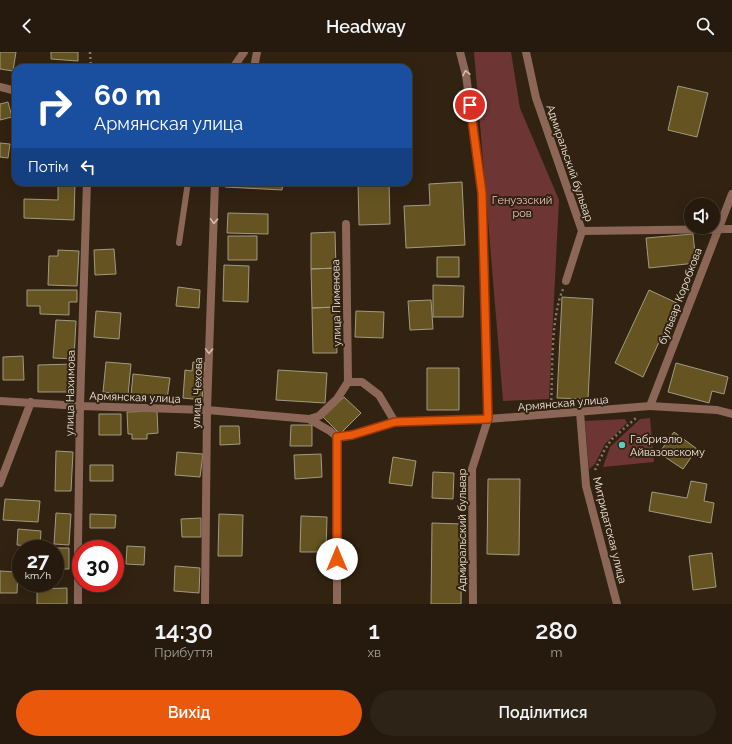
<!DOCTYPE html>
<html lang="uk">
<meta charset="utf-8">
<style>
body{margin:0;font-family:Raleway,sans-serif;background:#2d2316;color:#f1f3f6;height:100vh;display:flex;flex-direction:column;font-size:15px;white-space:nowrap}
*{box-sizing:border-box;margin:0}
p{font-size:13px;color:#a3a19d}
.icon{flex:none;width:22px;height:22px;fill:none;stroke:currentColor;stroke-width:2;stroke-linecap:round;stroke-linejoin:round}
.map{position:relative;height:552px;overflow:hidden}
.sheet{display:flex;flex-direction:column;background:#251a0d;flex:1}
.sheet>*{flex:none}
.guide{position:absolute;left:12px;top:12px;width:400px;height:122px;border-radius:12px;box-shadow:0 4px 16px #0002,0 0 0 1px #42382e;background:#1a4fa0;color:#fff;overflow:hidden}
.tools{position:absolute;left:684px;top:146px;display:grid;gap:8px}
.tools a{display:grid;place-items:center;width:36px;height:36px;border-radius:50%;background:#251a0d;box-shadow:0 4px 16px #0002,0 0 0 1px #42382e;font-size:20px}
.speed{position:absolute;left:12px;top:488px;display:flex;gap:8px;font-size:20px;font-weight:700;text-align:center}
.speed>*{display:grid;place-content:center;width:52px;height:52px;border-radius:50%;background:#251a0d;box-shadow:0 4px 16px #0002,0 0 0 1px #42382e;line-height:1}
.speed small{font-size:10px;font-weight:400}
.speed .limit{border:6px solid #d22;background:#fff;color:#111}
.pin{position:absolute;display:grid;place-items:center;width:34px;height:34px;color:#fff;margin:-17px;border:2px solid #fff;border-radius:50%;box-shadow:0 1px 4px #0007}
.me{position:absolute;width:44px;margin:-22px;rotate:0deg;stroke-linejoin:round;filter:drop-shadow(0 0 3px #0008)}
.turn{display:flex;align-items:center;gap:14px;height:84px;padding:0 16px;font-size:18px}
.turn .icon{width:52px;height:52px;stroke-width:2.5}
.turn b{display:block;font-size:28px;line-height:34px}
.then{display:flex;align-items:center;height:38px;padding:0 16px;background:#0003;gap:8px;font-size:15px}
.eta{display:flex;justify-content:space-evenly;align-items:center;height:68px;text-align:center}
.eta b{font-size:24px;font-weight:600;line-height:28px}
.primary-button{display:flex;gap:8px;margin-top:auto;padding:8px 16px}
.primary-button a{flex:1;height:46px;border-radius:24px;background:#ea580c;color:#fff;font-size:16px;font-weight:600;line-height:46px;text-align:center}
.primary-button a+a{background:#2d2316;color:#f1f3f6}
header{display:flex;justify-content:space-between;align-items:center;height:52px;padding:0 16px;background:#251a0d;font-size:18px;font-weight:600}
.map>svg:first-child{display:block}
.green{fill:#6d3533}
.building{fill:#655421;stroke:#a29a81}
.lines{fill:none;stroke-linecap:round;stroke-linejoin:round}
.path{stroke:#85796b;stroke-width:2.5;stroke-dasharray:2 3;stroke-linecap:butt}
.service{stroke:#8c6757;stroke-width:6}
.pedestrian{stroke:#8c6757;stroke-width:8}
.minor{stroke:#8c6757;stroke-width:8}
.tertiary{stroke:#8c6757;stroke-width:8}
.oneway{stroke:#cebbaf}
.route-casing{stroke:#983908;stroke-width:10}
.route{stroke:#ea580c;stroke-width:7}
.poi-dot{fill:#5bcebc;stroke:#312211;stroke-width:1.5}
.labels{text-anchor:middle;stroke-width:4;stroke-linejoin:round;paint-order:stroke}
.street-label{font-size:11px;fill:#f2e8de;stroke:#312211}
.park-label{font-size:11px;fill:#f5c2be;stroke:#312211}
.poi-label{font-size:11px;fill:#f2e8de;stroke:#312211;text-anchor:start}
</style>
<header><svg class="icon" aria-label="back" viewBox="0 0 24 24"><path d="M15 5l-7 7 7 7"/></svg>Headway<svg class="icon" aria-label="search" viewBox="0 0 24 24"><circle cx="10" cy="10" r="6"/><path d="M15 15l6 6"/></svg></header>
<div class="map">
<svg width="732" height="552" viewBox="0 0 732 552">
<rect width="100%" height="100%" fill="#312211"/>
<path class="green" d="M474,0H511L520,56L559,148L549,347L503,349Z
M650,366L654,410L603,415L610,395L640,367Z
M625,367L627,371L605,392L595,412L589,417L585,369Z"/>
<path class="building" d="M0,0H16L13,19L0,17Z
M51,0H78V9L51,7Z
M678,34L708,41L697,85L668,78Z
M8,50L12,65L0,68V52Z
M0,91L10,92L8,106L0,105Z
M58,130H75L74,168L24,166V147L58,148Z
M225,130H283L282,138L225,135Z
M358,130H389L390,172L359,173Z
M462,130L465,193L406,196L404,154L430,153L429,132Z
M228,161L268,162V182L227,181Z
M335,180L336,216L311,217V181Z
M693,182L696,211L649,216L646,186Z
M228,184H257V208H228Z
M114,197L116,222L95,223L94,198Z
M58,198L79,199L77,234L48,233L49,204H58Z
M437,205H459V225H437Z
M224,213L249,214L248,250L223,249Z
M336,216V255L312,256L311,217Z
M433,233L464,234L463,265H433Z
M178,235L200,238L199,256L176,254Z
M27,238H77V250H69V263L40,262V254H27Z
M649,238L677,251L643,325L615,311Z
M562,245L593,247L588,347L557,346Z
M431,248L433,277L410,278L408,249Z
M336,255L337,301H313L312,256Z
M96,259L121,261L119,287L94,285Z
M356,259L384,260L383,286L355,285Z
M56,268L76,269L74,307L53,306Z
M23,304L24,328H3V305Z
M106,310L131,312L128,343L103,340Z
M193,310L205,311L202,348L183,346L185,318L192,319Z
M676,311L728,325L724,342L712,339L709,351L668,340Z
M74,312V340H38V313Z
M427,316H459V358H427Z
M278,318L327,321L325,351L276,348Z
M133,322L170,326L167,347L131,343Z
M344,345L361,361L340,382L323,365Z
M157,359L158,381L147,382V387H132V382H128L127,360Z
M99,362H121V383H99Z
M291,373H312V394H290Z
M220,374H239L240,392L220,393Z
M674,380L697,397L683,417L659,401Z
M56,399L73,400L71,439H55Z
M177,400L203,402L200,425L175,423Z
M321,402L322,425L295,427L294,403Z
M393,405L416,409L412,434L389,431Z
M90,413H113V429H90Z
M433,420L454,421L453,447L432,446Z
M488,427H520L519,503L487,502Z
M691,429L707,432L704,449L714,451L711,471L649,459L652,440L687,446Z
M5,447L40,449L38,470L3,468Z
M56,461L71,462L69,493L54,492Z
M90,462L116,463L115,476H90Z
M219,462L243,463L242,504H218Z
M301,464L327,465L326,500H300Z
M201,466V485H182L181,467Z
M432,471L462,472L461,552H431Z
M18,477L41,479L40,495L17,493Z
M127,494L145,495L144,513L126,512Z
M40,496H69V517H55V497Z
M712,501L716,535L693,538L689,504Z
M175,514L200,516L199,541L174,539Z
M0,519L18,520L17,541H0Z
M67,536V552H37V537Z"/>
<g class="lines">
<path class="path" d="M90,0L91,16
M551,353C553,319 550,268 563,237
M595,418L605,397L612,387L636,366"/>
<path class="service" d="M179,191L188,130"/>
<path class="pedestrian" d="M650,354L717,358L732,362"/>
<path class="minor" d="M526,0L536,46L582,179L566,229
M233,16L244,0
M0,35L16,39
M346,172L348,330
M582,179L732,177
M0,349L80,354L78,492V552
M580,360L586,434L617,552
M488,367L650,354L732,142
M0,431L31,350
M205,552L207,358
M337,552V385"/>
<path class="tertiary" d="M460,0L466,23L482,141L488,367L472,417L473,552
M254,16L257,0
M87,130L80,354L207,358L309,367
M207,358L215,130
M395,370L379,343L362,330H348L337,347L319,364L309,367L330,379L337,385H343L395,370L488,367"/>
</g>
<defs><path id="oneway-chevron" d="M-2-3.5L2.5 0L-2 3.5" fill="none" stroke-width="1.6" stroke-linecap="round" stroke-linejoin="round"/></defs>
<g class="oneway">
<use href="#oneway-chevron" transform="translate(466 21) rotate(-102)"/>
<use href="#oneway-chevron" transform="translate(214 169) rotate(92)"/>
<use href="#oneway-chevron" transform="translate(209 299) rotate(92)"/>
</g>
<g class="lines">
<defs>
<path id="route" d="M337,507V385L352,383L395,370L488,367L482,141L470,53"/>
</defs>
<use href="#route" class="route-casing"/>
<use href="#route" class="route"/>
</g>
<circle class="poi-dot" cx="622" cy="393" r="4"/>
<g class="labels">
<g class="street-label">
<text transform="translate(570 111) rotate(71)" y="4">Адмиральский бульвар</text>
<text transform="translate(680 244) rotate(-69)" y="4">бульвар Коробкова</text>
<text transform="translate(336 251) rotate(-91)" y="4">улица Пименова</text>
<text transform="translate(70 341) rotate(-89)" y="4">улица Нахимова</text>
<text transform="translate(197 341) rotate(-88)" y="4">улица Чехова</text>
<text transform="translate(135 345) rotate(2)" y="4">Армянская улица</text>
<text transform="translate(563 351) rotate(-5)" y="4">Армянская улица</text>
<text transform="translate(462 478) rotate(-90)" y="4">Адмиральский бульвар</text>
<text transform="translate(610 478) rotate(76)" y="4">Митридатская улица</text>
</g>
<g class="park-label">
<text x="522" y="152">Генуэзский<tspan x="522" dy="13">ров</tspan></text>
</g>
<g class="poi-label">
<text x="630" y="391">Габриэлю<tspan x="630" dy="13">Айвазовскому</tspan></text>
</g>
</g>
</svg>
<div class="tools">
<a><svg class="icon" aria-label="sound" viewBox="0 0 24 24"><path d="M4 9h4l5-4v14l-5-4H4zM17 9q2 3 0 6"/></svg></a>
</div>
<div class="speed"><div>27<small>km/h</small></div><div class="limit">30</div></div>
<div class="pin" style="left:470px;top:53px;background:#d93025"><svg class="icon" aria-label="arrive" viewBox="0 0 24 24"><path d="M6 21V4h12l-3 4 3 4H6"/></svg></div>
<svg class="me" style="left:337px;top:507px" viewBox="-20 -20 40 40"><circle r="19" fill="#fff"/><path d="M0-13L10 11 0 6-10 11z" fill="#ea580c"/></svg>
<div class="guide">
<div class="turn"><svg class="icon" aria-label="right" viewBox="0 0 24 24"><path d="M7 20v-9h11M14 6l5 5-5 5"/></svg><div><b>60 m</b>Армянская улица</div></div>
<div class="then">Потім<svg class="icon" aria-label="left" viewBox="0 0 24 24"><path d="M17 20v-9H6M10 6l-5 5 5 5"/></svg></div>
</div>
</div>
<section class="sheet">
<div class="eta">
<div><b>14:30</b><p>Прибуття</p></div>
<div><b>1</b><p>хв</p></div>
<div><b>280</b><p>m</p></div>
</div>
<div class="primary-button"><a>Вихід</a><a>Поділитися</a></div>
</section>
